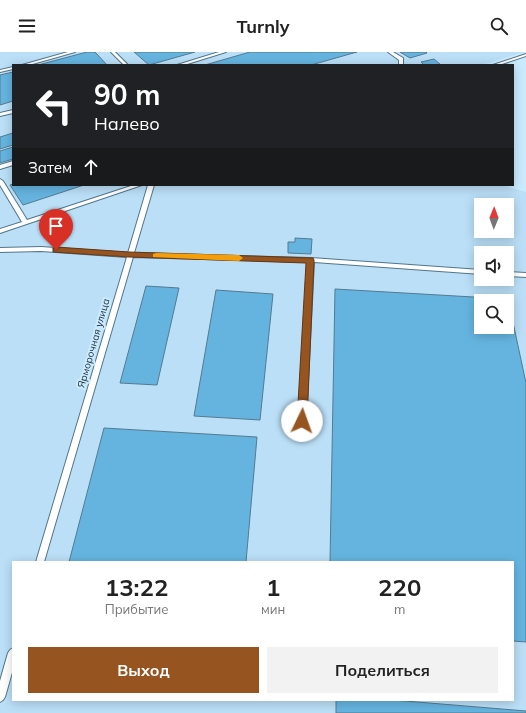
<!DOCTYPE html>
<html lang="ru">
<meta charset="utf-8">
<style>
body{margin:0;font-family:Mulish,sans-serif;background:#f2f2f2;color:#222;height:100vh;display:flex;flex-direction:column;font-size:15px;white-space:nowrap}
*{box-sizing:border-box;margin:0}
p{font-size:13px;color:#767676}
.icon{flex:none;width:22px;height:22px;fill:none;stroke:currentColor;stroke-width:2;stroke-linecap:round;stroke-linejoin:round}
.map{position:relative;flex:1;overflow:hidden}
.sheet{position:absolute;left:12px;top:509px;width:502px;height:140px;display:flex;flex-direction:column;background:#fff;border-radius:0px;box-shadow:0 2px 10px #0003}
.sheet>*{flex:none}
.hud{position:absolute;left:12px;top:12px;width:502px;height:122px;border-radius:0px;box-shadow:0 2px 10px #0003;background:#202124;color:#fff;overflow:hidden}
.needle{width:26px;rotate:1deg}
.fabs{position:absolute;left:474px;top:146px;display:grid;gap:8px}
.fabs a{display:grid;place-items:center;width:40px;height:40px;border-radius:0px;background:#fff;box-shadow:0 2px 10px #0003;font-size:20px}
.pin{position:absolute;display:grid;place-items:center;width:34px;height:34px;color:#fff;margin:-41px -17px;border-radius:50% 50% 50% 0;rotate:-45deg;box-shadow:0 0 4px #0007}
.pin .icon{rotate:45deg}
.me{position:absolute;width:44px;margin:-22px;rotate:3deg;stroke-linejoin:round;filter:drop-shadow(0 0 3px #0008)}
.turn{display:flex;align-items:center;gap:14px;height:84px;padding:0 16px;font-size:18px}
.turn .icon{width:52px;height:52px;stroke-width:2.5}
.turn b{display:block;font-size:28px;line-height:34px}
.then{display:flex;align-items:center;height:38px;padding:0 16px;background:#0003;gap:8px;font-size:15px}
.eta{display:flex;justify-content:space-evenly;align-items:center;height:68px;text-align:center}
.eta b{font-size:24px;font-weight:700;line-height:28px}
.cta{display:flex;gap:8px;margin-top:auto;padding:8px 16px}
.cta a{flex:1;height:46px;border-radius:0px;background:#965421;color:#fff;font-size:16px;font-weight:700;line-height:46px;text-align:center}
.cta a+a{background:#f2f2f2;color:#222}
header{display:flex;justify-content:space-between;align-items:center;height:52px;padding:0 16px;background:#fff;font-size:18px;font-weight:700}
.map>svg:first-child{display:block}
.built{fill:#badff7;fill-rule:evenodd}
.building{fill:#65b4e0;stroke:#547a90;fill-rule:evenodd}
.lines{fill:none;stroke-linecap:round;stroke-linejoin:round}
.service-casing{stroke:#51768c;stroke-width:2}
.service{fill:#fff;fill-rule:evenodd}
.route{fill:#965421;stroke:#623715}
.slow{fill:#f59e0b}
.labels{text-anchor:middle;stroke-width:4;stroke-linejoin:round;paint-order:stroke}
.street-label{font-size:10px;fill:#1b2b34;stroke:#caebfe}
</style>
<header><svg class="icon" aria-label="menu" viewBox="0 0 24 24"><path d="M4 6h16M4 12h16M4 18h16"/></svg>Turnly<svg class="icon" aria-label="search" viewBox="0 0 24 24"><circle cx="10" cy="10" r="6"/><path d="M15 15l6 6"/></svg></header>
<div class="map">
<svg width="526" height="661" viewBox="0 0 526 661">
<rect width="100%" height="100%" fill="#caebfe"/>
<path class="built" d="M0,0H524L482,13H13V133H502L526,140V661H0ZM481,153H507V179H481ZM481,201H507V227H481ZM481,249H507V275H481ZM13,510H513V648H13Z"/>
<path class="building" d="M87,0H95L107,13H38Z
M134,0H195L149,13Z
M250,0H357L311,13H205Z
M400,0H426L427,1L410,6Z
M434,7L441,13H424L421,10Z
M13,20V49L0,53V23Z
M13,81V93L0,97V85Z
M13,95V107L0,111V99Z
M13,132V133H84L23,153L10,133Z
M295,186L312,187L311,202L288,201V190H295Z
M146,234L179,236L157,333L120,331Z
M335,237L508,247L526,331V590L513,589V510H330ZM481,249H507V275H481Z
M216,238L273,242L260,368L194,364Z
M104,376L257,385L246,510H69Z
M336,648H393L526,659V661H336Z"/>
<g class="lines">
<defs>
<path id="service" d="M68,0H75L29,13H22Z
M111,0H115L128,13H124Z
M219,0H226L184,13H177Z
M388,0H393L403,6V13H399V8Z
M526,2V4L499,13H493Z
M13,15V17L0,20V18Z
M13,58V61L0,64V61Z
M13,109V113L0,117V113Z
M0,127L3,129L27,168L134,133H142L0,181V177L22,170L0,133Z
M148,133H154L134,201L311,206L481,218V222L314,210L306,369L305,371L302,372L299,371L298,369L308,210L133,205L44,510H36L127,205L41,199L0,200V196L41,195L128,201Z
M507,220L526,221V225L507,224Z
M13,596V617L5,645L3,648L0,650V629L8,601L10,598Z"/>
</defs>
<use href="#service" class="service-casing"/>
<use href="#service" class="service"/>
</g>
<path class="route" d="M56,195L129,200L313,206L314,208L307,369L306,372H299L297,369L306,211L129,205L53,200V196Z"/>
<path class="slow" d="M156,201L239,203L243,206L239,209L153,205V202Z"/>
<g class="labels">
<g class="street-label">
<text transform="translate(93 291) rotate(-74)" y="4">Ярморочная улица</text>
</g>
</g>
</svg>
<div class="fabs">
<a><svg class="needle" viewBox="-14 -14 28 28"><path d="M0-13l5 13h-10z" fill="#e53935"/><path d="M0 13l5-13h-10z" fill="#767676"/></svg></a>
<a><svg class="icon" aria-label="sound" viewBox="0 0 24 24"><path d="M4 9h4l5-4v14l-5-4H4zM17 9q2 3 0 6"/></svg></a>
<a><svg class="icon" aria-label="search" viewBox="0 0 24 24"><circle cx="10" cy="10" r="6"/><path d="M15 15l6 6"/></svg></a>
</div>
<div class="pin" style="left:56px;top:198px;background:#d93025"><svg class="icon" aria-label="arrive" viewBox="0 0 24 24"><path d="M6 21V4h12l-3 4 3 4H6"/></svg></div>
<svg class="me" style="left:302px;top:369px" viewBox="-20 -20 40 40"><circle r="19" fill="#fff"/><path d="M0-13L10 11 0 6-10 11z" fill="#965421"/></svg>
<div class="hud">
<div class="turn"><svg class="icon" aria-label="left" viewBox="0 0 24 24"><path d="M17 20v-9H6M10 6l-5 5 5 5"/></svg><div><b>90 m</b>Налево</div></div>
<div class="then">Затем<svg class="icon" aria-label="ahead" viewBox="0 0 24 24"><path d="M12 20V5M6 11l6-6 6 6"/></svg></div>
</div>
<section class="sheet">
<div class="eta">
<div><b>13:22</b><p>Прибытие</p></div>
<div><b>1</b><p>мин</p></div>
<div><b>220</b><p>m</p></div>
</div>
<div class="cta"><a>Выход</a><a>Поделиться</a></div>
</section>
</div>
